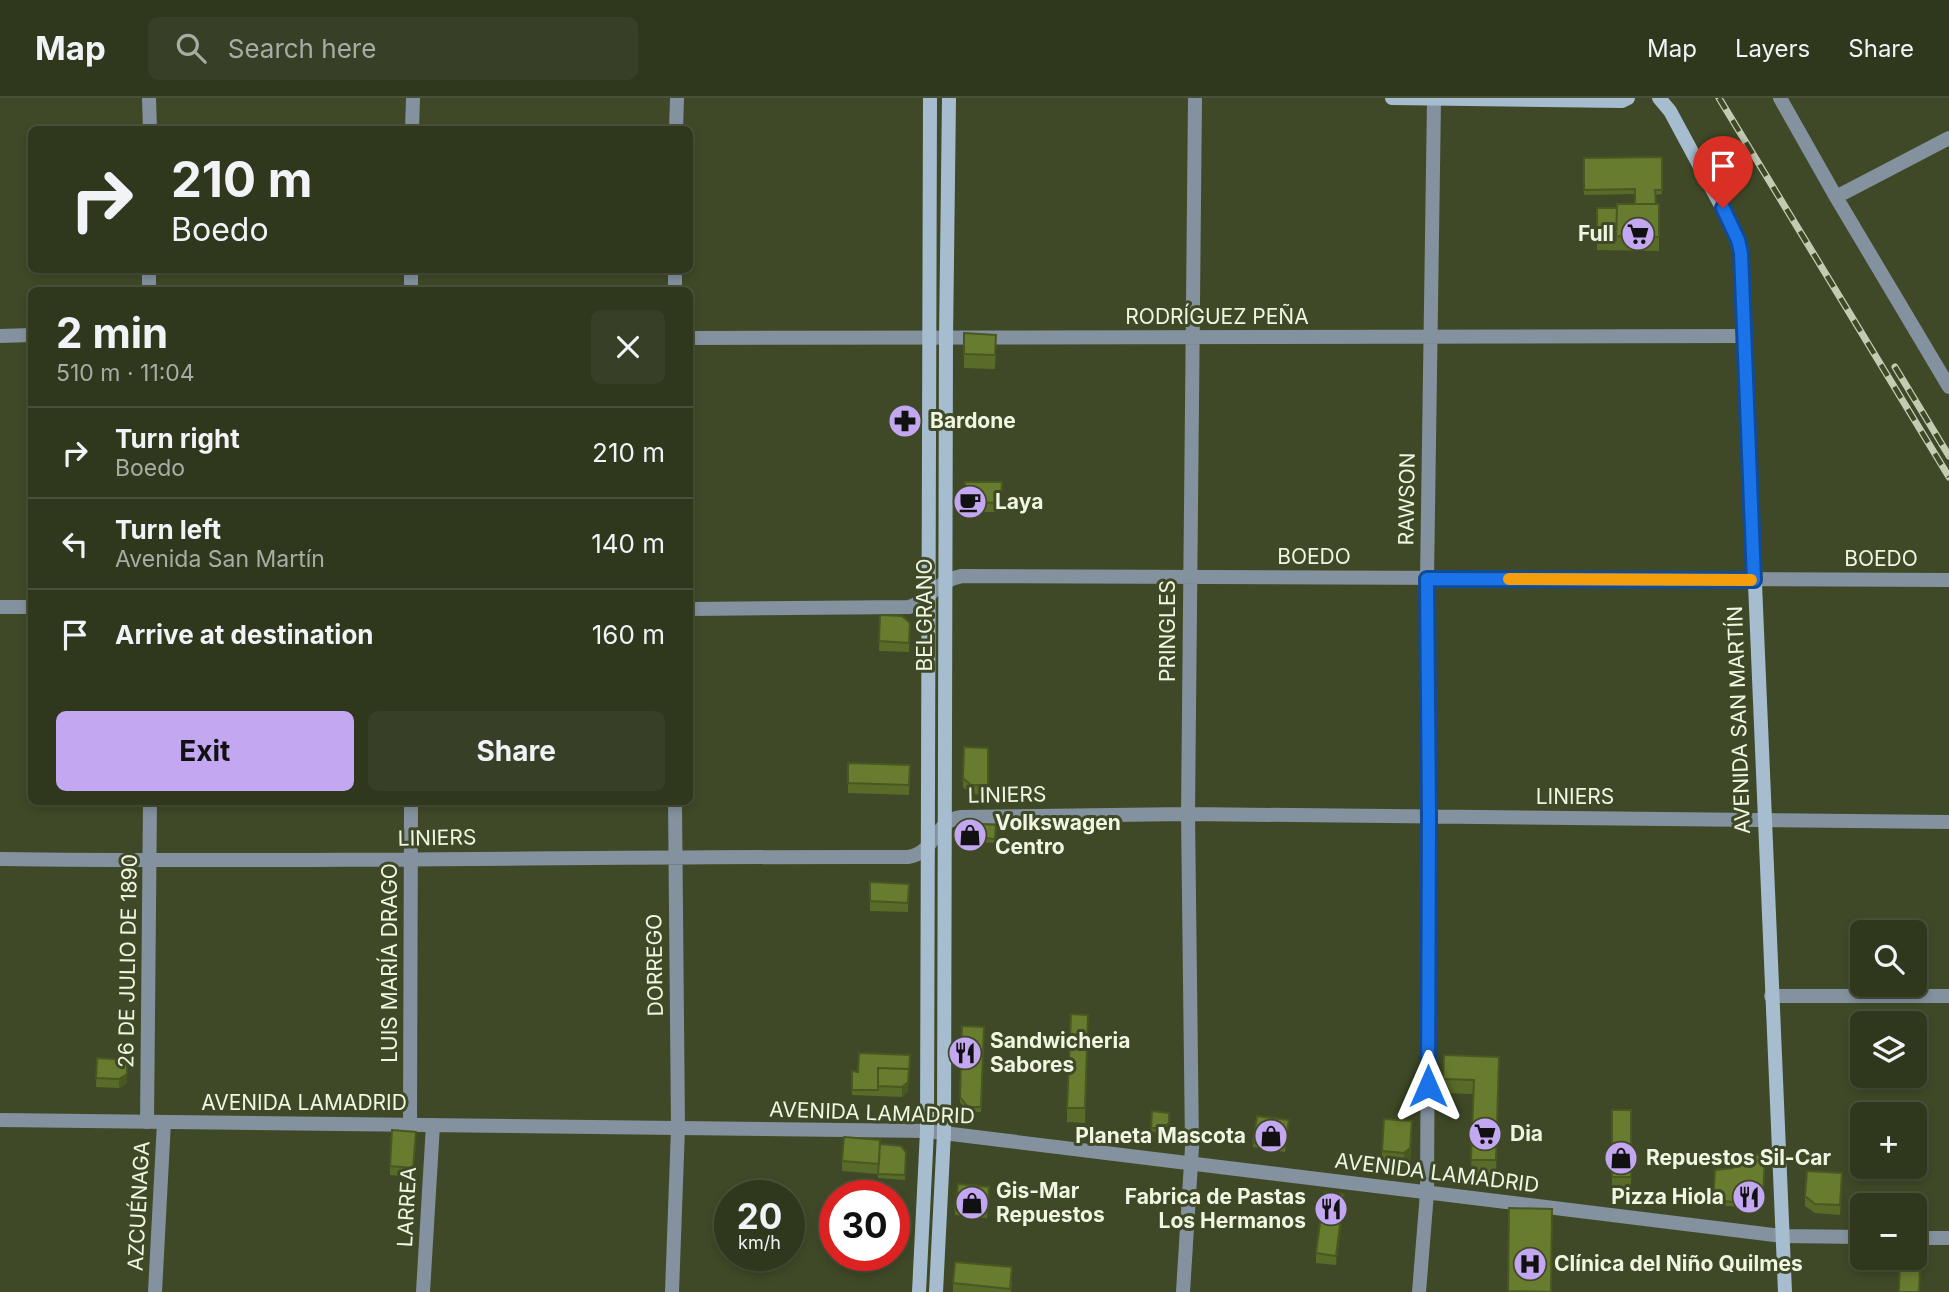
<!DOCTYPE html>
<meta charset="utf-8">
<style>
body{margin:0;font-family:Inter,sans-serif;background:#373f26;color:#f1f3f6;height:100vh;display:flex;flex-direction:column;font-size:26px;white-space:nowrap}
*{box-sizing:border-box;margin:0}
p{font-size:23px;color:#a7aca4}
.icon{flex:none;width:38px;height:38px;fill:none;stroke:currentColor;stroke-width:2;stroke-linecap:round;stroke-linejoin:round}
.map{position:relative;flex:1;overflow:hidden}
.side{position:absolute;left:28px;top:189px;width:665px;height:518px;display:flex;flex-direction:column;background:#2f371d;border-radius:10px;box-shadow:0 4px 10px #0003,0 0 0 2px #4a513b}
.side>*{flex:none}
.banner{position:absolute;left:28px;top:28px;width:665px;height:147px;border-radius:10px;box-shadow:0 4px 10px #0003,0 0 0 2px #4a513b;background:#2f371d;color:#f1f3f6;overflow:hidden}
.controls{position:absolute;left:1850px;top:822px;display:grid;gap:14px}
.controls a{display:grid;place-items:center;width:77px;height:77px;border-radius:10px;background:#2f371d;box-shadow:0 4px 10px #0003,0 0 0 2px #4a513b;font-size:35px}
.speed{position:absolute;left:714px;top:1082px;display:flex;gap:14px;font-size:35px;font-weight:700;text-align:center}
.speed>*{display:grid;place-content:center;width:91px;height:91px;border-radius:50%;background:#2f371d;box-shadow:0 4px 10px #0003,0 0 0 2px #4a513b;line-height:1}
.speed small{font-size:18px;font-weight:400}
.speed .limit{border:10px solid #d22;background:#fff;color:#111}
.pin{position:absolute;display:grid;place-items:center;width:60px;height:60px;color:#fff;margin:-72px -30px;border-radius:50% 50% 50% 0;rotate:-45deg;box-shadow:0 0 7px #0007}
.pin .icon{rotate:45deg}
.me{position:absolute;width:77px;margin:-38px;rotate:0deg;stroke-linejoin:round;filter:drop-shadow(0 0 5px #0008)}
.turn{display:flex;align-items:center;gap:24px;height:147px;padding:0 28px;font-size:32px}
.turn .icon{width:91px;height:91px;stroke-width:2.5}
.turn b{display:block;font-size:49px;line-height:60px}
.round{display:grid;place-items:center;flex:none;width:74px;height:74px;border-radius:10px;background:#373f26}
.headline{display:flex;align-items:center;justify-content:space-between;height:119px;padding:0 28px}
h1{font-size:42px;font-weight:700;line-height:52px}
.cta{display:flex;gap:14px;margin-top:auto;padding:14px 28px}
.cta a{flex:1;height:80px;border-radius:10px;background:#c4a7f1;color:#111;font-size:28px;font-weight:700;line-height:80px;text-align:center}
.cta a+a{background:#373f26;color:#f1f3f6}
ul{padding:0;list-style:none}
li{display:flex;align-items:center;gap:21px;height:91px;padding:0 28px;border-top:2px solid #4a513b}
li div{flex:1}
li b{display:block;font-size:26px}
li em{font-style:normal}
header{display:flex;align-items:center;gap:42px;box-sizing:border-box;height:98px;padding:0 35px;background:#2f371d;border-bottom:2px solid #4a513b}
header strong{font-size:33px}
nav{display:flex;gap:38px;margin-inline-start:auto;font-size:24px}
.search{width:490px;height:63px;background:#373f26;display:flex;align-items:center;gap:18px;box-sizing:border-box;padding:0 24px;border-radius:10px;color:#a7aca4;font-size:26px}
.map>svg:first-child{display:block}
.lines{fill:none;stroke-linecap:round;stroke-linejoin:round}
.minor{stroke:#83929e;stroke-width:14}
.tertiary{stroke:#83929e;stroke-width:14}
.secondary{stroke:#a6bdd0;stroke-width:14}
.rail-casing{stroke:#c4cbb3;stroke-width:7}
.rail{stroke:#3f4927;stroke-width:4.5;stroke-dasharray:13;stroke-linecap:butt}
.wall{fill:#596b28}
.shaded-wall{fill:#495721}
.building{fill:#687c2f;stroke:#495721;stroke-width:2}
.route-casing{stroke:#114b97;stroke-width:18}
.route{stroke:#1a73e8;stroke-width:12}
.slow{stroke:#f59e0b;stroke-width:12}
.labels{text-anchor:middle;stroke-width:6;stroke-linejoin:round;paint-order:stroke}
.poi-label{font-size:21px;font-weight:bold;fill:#f0f6e2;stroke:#3f4927;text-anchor:start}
.street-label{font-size:21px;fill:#f0f6e2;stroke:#3f4927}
</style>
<header>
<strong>Map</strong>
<div class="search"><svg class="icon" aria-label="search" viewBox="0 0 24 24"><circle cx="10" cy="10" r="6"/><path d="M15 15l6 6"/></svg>Search here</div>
<nav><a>Map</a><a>Layers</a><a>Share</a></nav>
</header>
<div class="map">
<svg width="1949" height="1194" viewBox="0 0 1949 1194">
<rect width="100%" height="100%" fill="#3f4927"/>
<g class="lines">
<path class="minor" d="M149,0L150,32
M1780,0L1836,99L1949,289
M412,32L413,0
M676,32L677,0
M1836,99L1949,40
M149,192V172
M411,192V172
M675,192V172
M0,238L32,237
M690,240L1745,238
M0,509H32
M690,511L909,509C931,502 935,483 962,478L1949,482
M0,761C303,765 605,758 908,759C936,755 935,722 961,719L1188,716L1949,724
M1771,898H1949
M147,1024L150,704
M410,1026L411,704
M155,1194L164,1024
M423,1194L433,1027
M672,1194L678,1030L675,704
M1183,1194L1192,1049L1188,716L1195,0
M1419,1194L1427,1095L1429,720L1427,481L1434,2"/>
<path class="tertiary" d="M0,1022L927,1033L1782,1138L1862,1139
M1914,1140H1949"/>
<path class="secondary" d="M1392,0L1622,3L1628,0
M1659,0L1670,13L1732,128L1741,155L1785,1194
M919,1194L927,1033L930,0
M936,1194L944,1035L946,241L949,0"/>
<defs>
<path id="rail" d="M1719,0L1949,379
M1895,269L1949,358"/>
</defs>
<use href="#rail" class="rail-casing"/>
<use href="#rail" class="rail"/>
</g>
<path class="wall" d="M1662,59V96L1655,97L1656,106H1659V153L1597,152V110H1617L1635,106V96L1584,97V60Z
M964,235L996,251L995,271L964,270Z
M965,384H1002L1001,414H965Z
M880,517L910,525L909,554L879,553Z
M964,649L988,650V697L971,696L963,689Z
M848,665L910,667L909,697L848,695Z
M968,725L996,727L995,745L967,743Z
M870,784L909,786L908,814L870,813Z
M962,928L984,929L981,1014H968L960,1004Z
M1088,931L1085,1025L1067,1024V1010Z
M910,957L908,993L902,999L852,997V973L858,974Z
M1444,957L1499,959L1496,1077L1471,1076L1473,996L1443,995Z
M97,960L127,985L119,990L96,989Z
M1612,1012H1631V1093H1612Z
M1152,1013L1169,1015V1030L1161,1035L1151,1034Z
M1289,1027L1285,1054L1253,1049V1045Z
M1412,1037L1410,1064L1404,1069L1382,1067V1053Z
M416,1043L413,1079L390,1077V1068Z
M880,1046L906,1054L905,1082L878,1080V1076L842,1073V1063Z
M1733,1070L1763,1104L1755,1110L1713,1107L1715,1072Z
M1842,1085L1840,1117L1815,1115L1805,1108V1098Z
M989,1094L987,1120L955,1117V1112Z
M1344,1106L1336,1167L1316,1165V1155Z
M1012,1183L1011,1194H953V1185Z"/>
<path class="shaded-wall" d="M910,957L908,993L902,999V989Z
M127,962V985L119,990V981Z
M1412,1023L1410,1064L1404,1069V1055Z
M1169,1025V1030L1161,1035V1030Z
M1765,1057L1763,1104L1755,1110V1106Z
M1344,1096V1106L1336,1167V1158Z"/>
<path class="building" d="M1662,59V92H1655L1656,106H1635V91L1584,92V60Z
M1617,106H1659V139L1616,138Z
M1597,110H1617L1616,143L1597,142Z
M964,235L996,237L995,257L964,256Z
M965,384H1002L1001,405L965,404Z
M880,517L902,518L910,525L909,545L879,543Z
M964,649L988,650V687H971L963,680Z
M848,665L910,667L909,687L848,685Z
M968,725L996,727L995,741L967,738Z
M870,784L909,786L908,805L870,803Z
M1071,916L1088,917L1085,1010H1067Z
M962,928L984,929L981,1009H968L960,999Z
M859,955L910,957L909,976V971L878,970V992H852V973L858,974Z
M1444,957L1499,959L1496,1062H1471L1474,982L1443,981Z
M97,960L127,962V976L119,981L96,980Z
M878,970L909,971L908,984L902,989L878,988Z
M1612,1012H1631V1079H1612Z
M1152,1013L1169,1015V1025L1161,1030H1151Z
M1257,1018L1289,1022L1285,1049L1253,1045Z
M1384,1021L1412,1023L1410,1050L1404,1055L1382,1053Z
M392,1032L416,1034L413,1070L390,1068Z
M844,1039L880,1042L879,1066L842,1063Z
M880,1046L901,1048L906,1054L905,1077L878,1076Z
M1734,1056L1765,1057L1763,1100L1755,1106L1713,1102L1715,1072L1733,1070Z
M1807,1073L1842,1075L1840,1107L1815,1106L1805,1098Z
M958,1086L989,1089L987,1115L955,1112Z
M1324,1094L1344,1096L1336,1158L1316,1155Z
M1509,1110L1552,1111L1551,1194L1508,1193Z
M1914,1144L1921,1145L1919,1194H1899L1900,1160H1914Z
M955,1164L1012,1169L1010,1191L953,1185Z"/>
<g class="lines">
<defs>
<path id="route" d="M1428,988L1429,720L1427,481L1754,482L1741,155L1738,142L1723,110"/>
</defs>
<use href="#route" class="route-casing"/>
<use href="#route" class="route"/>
<path class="slow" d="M1509,481L1751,482"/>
</g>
<defs>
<symbol id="supermarket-disc" viewBox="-11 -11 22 22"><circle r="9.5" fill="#c4a7f1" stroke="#3f4927"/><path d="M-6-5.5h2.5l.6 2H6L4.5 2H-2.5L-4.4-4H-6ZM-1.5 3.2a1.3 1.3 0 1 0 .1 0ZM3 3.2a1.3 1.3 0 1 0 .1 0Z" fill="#111"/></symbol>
<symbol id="pharmacy-disc" viewBox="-11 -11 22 22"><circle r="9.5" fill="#c4a7f1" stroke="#3f4927"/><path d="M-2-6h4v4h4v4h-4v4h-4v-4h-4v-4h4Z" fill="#111"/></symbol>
<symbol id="cafe-disc" viewBox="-11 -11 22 22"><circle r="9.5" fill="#c4a7f1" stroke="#3f4927"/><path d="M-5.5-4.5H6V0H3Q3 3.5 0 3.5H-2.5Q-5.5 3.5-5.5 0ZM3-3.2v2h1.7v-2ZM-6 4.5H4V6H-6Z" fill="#111"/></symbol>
<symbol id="shop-disc" viewBox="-11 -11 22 22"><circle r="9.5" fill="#c4a7f1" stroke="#3f4927"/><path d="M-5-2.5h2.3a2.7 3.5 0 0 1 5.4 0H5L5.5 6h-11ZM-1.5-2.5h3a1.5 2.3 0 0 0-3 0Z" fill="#111"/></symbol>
<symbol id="restaurant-disc" viewBox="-11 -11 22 22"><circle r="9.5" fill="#c4a7f1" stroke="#3f4927"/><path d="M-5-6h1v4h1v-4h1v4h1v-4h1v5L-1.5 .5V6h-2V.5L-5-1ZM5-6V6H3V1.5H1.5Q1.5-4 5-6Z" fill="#111"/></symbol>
<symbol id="hospital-disc" viewBox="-11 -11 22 22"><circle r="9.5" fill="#c4a7f1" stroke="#3f4927"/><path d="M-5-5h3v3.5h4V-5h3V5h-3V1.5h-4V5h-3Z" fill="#111"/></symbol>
</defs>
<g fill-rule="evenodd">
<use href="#supermarket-disc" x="1619" y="117" width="38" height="38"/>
<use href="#pharmacy-disc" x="886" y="304" width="38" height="38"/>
<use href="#cafe-disc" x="951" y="385" width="38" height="38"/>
<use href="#shop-disc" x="951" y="718" width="38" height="38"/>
<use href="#restaurant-disc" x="946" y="936" width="38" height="38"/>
<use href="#supermarket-disc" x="1466" y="1017" width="38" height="38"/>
<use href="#shop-disc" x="1252" y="1019" width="38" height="38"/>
<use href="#shop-disc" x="1602" y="1041" width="38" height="38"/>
<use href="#restaurant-disc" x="1730" y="1080" width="38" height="38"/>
<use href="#shop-disc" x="953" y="1086" width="38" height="38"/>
<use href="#restaurant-disc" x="1312" y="1092" width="38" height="38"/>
<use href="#hospital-disc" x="1511" y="1147" width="38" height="38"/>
</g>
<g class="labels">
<g class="poi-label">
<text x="1614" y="143" text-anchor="end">Full</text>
<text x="930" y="330">Bardone</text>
<text x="995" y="411">Laya</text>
<text x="995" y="732">Volkswagen<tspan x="995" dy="24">Centro</tspan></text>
<text x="990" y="950">Sandwicheria<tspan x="990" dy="24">Sabores</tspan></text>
<text x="1510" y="1043">Dia</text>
<text x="1246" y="1045" text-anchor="end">Planeta Mascota</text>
<text x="1646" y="1067">Repuestos Sil-Car</text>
<text x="996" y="1100">Gis-Mar<tspan x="996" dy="24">Repuestos</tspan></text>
<text x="1306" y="1106" text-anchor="end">Fabrica de Pastas<tspan x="1306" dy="24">Los Hermanos</tspan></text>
<text x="1724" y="1106" text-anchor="end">Pizza Hiola</text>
<text x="1554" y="1173">Clínica del Niño Quilmes</text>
</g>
<g class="street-label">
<text x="1217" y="226">RODRÍGUEZ PEÑA</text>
<text transform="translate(1407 401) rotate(-89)" y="7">RAWSON</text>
<text x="1314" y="466">BOEDO</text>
<text x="1881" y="468">BOEDO</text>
<text transform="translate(925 517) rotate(-90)" y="7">BELGRANO</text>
<text transform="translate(1168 533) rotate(-90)" y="7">PRINGLES</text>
<text transform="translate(1739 622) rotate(-92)" y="7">AVENIDA SAN MARTÍN</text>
<text transform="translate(1007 697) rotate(-1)" y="7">LINIERS</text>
<text x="1575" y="706">LINIERS</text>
<text transform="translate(437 740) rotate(-1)" y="7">LINIERS</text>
<text transform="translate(128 863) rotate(-89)" y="7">26 DE JULIO DE 1890</text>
<text transform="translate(390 865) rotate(-90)" y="7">LUIS MARÍA DRAGO</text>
<text transform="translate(655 867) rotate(-91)" y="7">DORREGO</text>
<text x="304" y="1012">AVENIDA LAMADRID</text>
<text transform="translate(872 1015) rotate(2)" y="7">AVENIDA LAMADRID</text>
<text transform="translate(1437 1075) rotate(7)" y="7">AVENIDA LAMADRID</text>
<text transform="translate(139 1108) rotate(-87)" y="7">AZCUÉNAGA</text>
<text transform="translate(407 1109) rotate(-87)" y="7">LARREA</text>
</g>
</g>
</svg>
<div class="controls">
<a><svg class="icon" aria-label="search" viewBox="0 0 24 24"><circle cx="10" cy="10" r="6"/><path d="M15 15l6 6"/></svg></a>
<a><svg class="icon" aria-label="layers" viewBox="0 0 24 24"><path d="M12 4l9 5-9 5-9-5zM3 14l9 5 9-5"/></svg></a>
<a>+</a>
<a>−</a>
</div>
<div class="speed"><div>20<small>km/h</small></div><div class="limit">30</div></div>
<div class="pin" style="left:1723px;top:110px;background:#d93025"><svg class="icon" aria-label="arrive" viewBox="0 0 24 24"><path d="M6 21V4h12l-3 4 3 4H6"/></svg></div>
<svg class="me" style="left:1428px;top:988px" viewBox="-20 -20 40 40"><path d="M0-17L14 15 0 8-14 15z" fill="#1a73e8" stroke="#fff" stroke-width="4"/></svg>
<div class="banner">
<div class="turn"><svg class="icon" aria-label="right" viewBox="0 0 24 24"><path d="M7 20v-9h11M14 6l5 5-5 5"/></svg><div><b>210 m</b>Boedo</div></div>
</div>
<section class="side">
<div class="headline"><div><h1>2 min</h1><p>510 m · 11:04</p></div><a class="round"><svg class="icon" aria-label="close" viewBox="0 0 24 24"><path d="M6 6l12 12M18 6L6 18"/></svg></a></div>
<ul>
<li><svg class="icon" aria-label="right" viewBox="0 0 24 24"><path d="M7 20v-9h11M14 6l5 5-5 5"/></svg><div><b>Turn right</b><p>Boedo</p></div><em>210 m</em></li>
<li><svg class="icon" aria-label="left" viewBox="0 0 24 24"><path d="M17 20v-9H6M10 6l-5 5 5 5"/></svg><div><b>Turn left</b><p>Avenida San Martín</p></div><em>140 m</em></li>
<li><svg class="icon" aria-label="arrive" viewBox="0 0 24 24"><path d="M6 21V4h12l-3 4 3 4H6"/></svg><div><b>Arrive at destination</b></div><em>160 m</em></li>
</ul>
<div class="cta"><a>Exit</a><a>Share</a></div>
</section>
</div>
